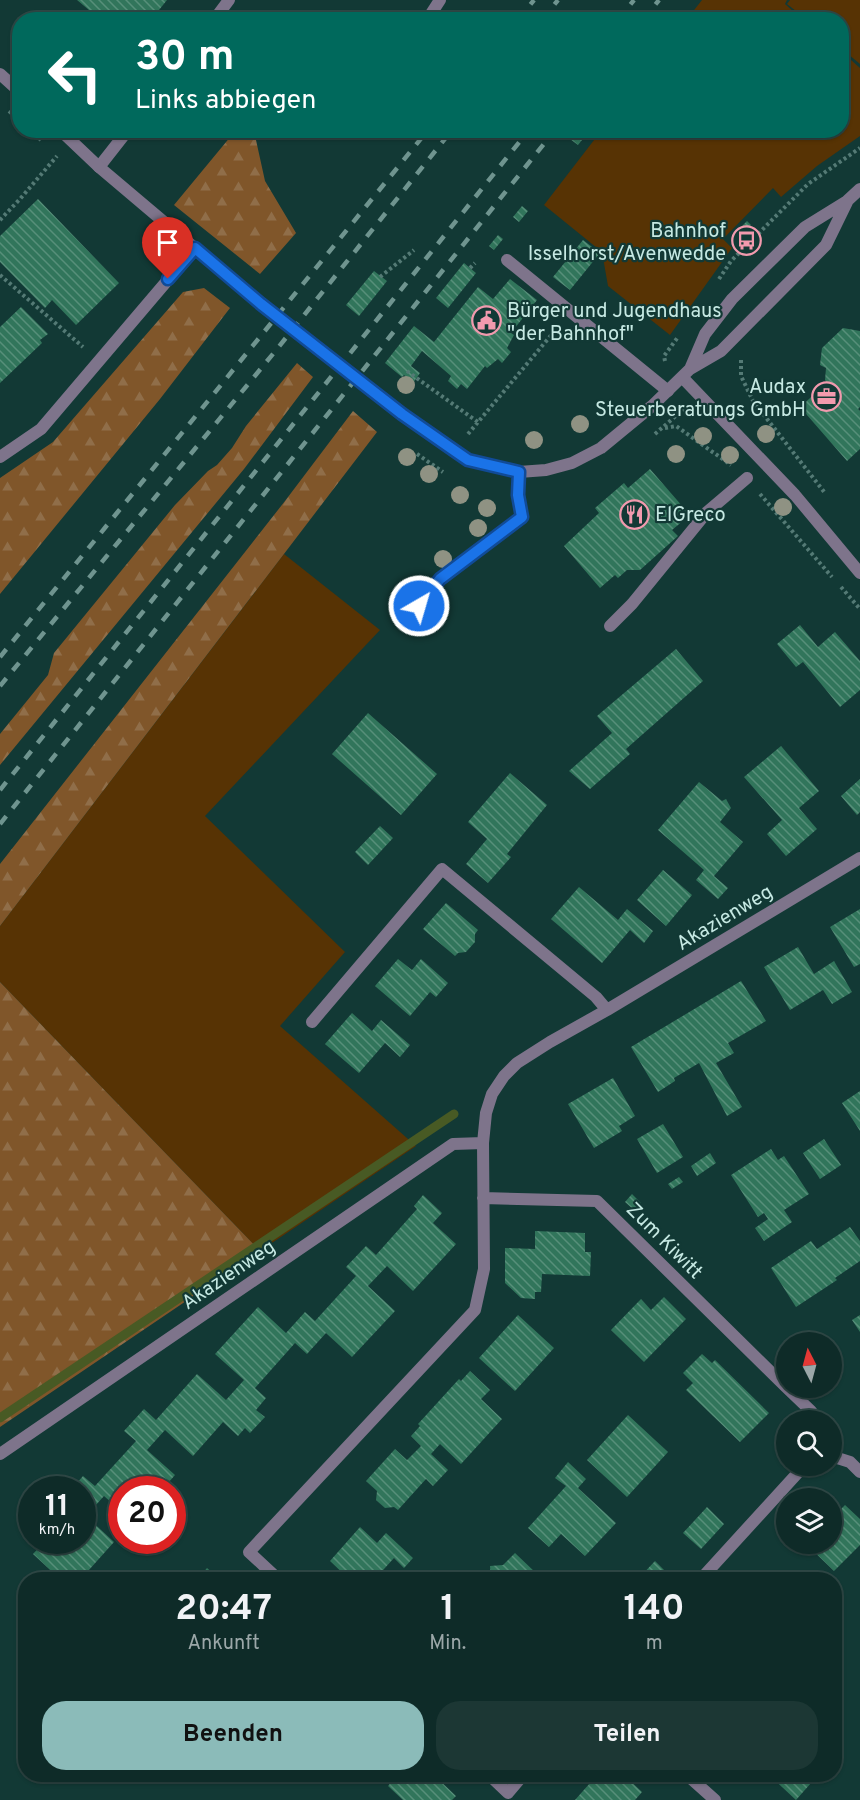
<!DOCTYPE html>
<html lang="de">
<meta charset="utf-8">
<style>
body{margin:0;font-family:Overpass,sans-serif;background:#1c3734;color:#f1f3f6;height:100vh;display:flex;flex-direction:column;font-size:22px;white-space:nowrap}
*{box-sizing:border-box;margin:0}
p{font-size:20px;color:#9ba7a8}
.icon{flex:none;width:33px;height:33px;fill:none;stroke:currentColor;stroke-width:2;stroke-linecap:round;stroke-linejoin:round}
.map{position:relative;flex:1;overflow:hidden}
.panel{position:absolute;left:18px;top:1572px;width:824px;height:210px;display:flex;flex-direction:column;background:#0e2b28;border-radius:24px;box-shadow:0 2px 4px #0004,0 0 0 2px #2e4745}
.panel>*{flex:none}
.top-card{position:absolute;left:12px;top:12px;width:837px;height:126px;border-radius:24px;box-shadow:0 2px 4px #0004,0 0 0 2px #2e4745;background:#00695c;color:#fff;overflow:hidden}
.needle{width:39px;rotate:354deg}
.controls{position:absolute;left:776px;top:1332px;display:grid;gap:12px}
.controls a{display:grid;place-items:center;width:66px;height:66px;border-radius:50%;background:#0e2b28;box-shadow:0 2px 4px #0004,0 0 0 2px #2e4745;font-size:30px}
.speed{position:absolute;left:18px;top:1476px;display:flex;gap:12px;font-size:30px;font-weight:700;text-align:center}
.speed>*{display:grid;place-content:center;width:78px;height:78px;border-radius:50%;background:#0e2b28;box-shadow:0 2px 4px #0004,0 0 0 2px #2e4745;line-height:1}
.speed small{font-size:15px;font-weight:400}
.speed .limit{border:9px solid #d22;background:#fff;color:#111}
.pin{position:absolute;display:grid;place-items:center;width:51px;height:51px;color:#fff;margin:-62px -26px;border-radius:50% 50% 50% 0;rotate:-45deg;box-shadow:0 0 6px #0007}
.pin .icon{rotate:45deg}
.me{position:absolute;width:66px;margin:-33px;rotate:38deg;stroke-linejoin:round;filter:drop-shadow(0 0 4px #0008)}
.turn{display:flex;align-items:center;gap:21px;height:126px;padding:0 24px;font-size:27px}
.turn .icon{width:78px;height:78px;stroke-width:2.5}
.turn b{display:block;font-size:42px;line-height:51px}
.eta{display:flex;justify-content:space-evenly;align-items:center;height:102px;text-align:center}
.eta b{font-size:36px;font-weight:700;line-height:42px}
.primary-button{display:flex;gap:12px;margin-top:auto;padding:12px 24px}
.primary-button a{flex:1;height:69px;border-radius:24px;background:#8bbbb9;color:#111;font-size:24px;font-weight:700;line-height:69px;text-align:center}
.primary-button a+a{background:#1c3734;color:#f1f3f6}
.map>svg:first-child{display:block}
.green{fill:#573304}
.forest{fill:url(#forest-firs)}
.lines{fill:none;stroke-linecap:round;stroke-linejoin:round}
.stream{stroke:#485a24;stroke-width:9}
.building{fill:url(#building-back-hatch)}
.path{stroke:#547a75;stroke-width:4;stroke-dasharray:3 3;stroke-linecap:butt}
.service{stroke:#7e748b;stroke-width:12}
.minor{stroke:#7e748b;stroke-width:12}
.tertiary{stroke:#7e748b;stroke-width:12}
.rail{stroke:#6f948f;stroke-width:4.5;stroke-dasharray:10 10;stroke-linecap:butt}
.tree{fill:#8f9283}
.route-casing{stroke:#114b97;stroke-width:15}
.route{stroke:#1a73e8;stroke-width:10}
.labels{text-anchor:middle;stroke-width:4.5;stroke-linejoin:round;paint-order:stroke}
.poi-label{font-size:20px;fill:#c6e9e3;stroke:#123935;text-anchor:end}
.street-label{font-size:20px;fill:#c6e9e3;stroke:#123935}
</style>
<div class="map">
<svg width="860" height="1800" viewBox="0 0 860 1800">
<defs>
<pattern id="forest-firs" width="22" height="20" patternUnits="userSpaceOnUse" patternTransform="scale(1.5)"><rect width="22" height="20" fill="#80562a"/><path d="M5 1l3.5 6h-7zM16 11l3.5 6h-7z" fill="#906e49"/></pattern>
<pattern id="building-back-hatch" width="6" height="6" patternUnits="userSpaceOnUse" patternTransform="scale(1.5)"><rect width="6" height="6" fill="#31755b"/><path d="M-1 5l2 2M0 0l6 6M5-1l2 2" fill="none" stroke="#578f7a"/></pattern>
</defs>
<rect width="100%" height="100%" fill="#123935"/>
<path class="green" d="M702,0H787L785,4L802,19H687Z
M790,0H860V64L842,49V20L806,19L787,4Z
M842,52L860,68V136L817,166L781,197L773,188L723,239L732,248L670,335L608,286L602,252L544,205L601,131L842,130Z
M284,554L380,630L205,816L345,952L280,1026L416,1146L260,1251L0,982V926Z"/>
<path class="forest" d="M236,130L254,131L265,181L296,233L260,274L174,205Z
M204,288L230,308L160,399L0,594V478L53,442L183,292Z
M297,363L313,377L244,469L0,765V734L48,675L54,653L175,505L208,471L217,465L232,448L246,426Z
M353,411L377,432L0,926V864L285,501Z
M0,982L260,1251L0,1427Z"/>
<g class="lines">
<path class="stream" d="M0,1418L454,1114"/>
</g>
<path class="building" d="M77,0H167L151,20H101Z
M577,130H590L578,145L570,139Z
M38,199L119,283L76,325L52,300L45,308L0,262V236Z
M522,206L528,211L519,222L513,217Z
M747,221L751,225L737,240L733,235Z
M498,235L503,239L494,250L489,246Z
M583,240L600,253L570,290L553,277Z
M464,263L476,273L448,308L436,298Z
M374,271L387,281L359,316L346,305Z
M510,279L537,300L511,333L514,335L507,348L511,352L502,363L498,359L487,368L485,366L467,389L461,384L457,389L448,381L451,376L422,351L411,366L420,373L413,383L404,375L402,377L385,363L414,326L434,342L478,287L493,299Z
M21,307L48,334L40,340L42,343L0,383V327Z
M843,328L860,331V407L858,409L860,411V449L847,461L800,407L827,383L825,380L826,368L820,365L822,348Z
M650,469L690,515L672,530L678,536L640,570H627L618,578L615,575L600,588L564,546L599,513L595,508L624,483L628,488Z
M800,625L818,647L835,632L860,661V690L840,707L803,662L796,667L777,644Z
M676,649L703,681L626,749L630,754L590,789L569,771L612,733L597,716Z
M368,713L437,774L401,815L332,754Z
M781,746L819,791L799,808L817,829L786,856L767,834L782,820L744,777Z
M510,773L547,805L507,854L511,857L488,883L466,864L487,839L468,822Z
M860,779V812L857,815L841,796Z
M699,782L722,801L726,799L731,808L720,822L743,842L714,876L728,888L718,899L696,880L704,870L658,830Z
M380,826L393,838L368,865L355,852Z
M663,870L692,895L666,926L637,900Z
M579,887L618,920L627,909L653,931L644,943L630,930L602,963L551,919Z
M446,903L478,930L475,934V942L466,952L458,953L455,956L423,929Z
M860,909V964L854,967L830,927Z
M798,947L814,974L834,961L852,992L832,1004L823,990L790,1010L764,967Z
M398,959L412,970L421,959L448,983L436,997L430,992L410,1016L375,986Z
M741,981L766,1021L728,1043L734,1053L716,1063L742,1107L727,1116L699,1063L674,1078L675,1081L658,1092L631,1047Z
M352,1013L372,1031L381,1020L410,1045L400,1057L385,1043L359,1073L325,1044Z
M613,1078L635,1116L619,1126L622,1131L594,1148L568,1104Z
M860,1091V1131L842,1103Z
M663,1124L683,1157L657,1173L637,1139Z
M824,1139L841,1165L820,1179L803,1153Z
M771,1149L778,1160L784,1156L809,1194L784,1210L792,1222L764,1241L755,1228L768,1219L764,1213L758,1217L731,1175Z
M710,1153L716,1163L697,1176L691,1166Z
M679,1177L683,1182L672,1189L668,1184Z
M632,1194L641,1203L634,1210L625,1202Z
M423,1195L442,1213L433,1223L456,1244L413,1291L387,1266L368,1286L395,1311L352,1357L326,1333L307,1354L295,1343L255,1388L266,1398L256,1410L265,1417L250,1433L245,1428L238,1436L223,1422L193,1456L165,1430L147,1450L175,1475L162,1490H122V1512L104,1496L86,1516L114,1542L80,1580H61L33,1554L46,1540H82V1490H71L83,1476L95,1486L115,1464L136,1441L124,1431L144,1409L156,1420L197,1374L226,1400L244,1380L215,1354L258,1307L286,1333L305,1312L315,1321L356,1276L346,1267L366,1246L376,1255L417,1209L414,1206Z
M850,1227L860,1241V1261L835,1278L837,1280L796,1307L771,1268L811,1241L817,1249Z
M535,1231L585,1233V1252H591L590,1276L542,1274L541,1292H535V1299L521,1298L505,1283V1248L535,1249Z
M664,1297L686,1319L644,1362L611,1330L641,1299L651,1310Z
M518,1315L554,1348L515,1391L479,1358Z
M860,1315V1332L852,1320Z
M702,1354L712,1363L715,1360L769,1413L740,1442L686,1390L693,1383L683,1373Z
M470,1371L490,1390L481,1399L502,1419L461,1464L440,1444L431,1454L448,1470L433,1486L426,1479L398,1510L394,1507L385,1508L376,1500L377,1491L366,1481L395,1449L407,1460L421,1446L411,1436L420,1426L418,1424L459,1379L461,1381Z
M628,1415L668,1452L627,1497L587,1460Z
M568,1462L586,1479L578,1488L616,1523L585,1556L561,1534L549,1547L528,1528L566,1486L555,1478Z
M845,1505L860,1519V1545L834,1571L806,1544H831V1519Z
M707,1507L724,1524L701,1549L683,1533Z
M360,1527L377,1543L386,1533L413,1558L404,1568L394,1558L374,1580H350L330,1561Z
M515,1553L536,1573V1580H491L490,1566L503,1565Z
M655,1561L671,1577L669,1580H641L639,1578Z
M207,1568L217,1577L220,1580H197Z
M398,1774H433L456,1796L452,1800H403L388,1786Z
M598,1774H623L642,1792L635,1800H575Z
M768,1774H819L796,1800Z"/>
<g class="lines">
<path class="path" d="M9,111L20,121
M30,130L41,140
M0,220L20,199L57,156
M470,268L475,263
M0,275L83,347
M380,277L414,250
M719,279L731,261L808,184L860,148
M741,360V376L753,401L825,493
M665,361L664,356L678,337
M407,371L478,422
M665,428L676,426L731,465
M468,434L558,327
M655,434L685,408
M417,454L443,472
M760,494L832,577
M841,587L860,609"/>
<path class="service" d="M214,20L229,0
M427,20L440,0
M99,167L128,130
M507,260L668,391
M419,606L440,579L522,517L518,495L519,472
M610,626L632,604L707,512L747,478"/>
<path class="minor" d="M0,457L41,429L195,248
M312,1022L442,869L596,997L607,1010
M483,1198L597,1201L786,1387
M787,1388L811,1411L816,1420
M0,1454L453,1144L483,1143
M831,1456L850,1462L860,1472
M279,1580L249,1552L475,1310L484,1269L483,1143L486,1113L492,1094L504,1076L517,1063L550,1042L607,1010L860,858
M700,1580L804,1466
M488,1774L508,1793L524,1774
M686,1774L715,1800"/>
<path class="tertiary" d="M0,74L20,92
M60,130L99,167L261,304L402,415L468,460L519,472L546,470L572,463L601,448L652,406L690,369L705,334L732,299L805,227L847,201L860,189
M690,369L721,351L826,245L847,202
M682,377L795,495L860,573"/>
<path class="rail" d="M518,20L534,0
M542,20L558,0
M618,20L634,0
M643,20L659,0
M0,657L428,130
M0,686L277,349L452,130
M0,790L529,130
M0,824L555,130"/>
</g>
<g class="tree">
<circle cx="406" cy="385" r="9"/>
<circle cx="580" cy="424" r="9"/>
<circle cx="766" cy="434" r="9"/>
<circle cx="703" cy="436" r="9"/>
<circle cx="534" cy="440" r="9"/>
<circle cx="676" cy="454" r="9"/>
<circle cx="730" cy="455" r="9"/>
<circle cx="407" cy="457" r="9"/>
<circle cx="429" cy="474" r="9"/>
<circle cx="460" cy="495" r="9"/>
<circle cx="783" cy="507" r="9"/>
<circle cx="487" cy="508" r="9"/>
<circle cx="478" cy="528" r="9"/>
<circle cx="443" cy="559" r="9"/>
</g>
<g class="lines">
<defs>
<path id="route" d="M168,279L195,248L261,304L402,414L455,451L468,460L519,472L518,495L522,517L440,579L419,606"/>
</defs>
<use href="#route" class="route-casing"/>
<use href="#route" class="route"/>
</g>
<defs>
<symbol id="bus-ring" viewBox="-11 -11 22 22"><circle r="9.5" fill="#123935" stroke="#f29aae" stroke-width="1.5"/><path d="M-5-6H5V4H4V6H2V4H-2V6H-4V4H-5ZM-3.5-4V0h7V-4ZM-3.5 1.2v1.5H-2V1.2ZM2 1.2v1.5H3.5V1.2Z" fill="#f29aae"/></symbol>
<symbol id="civic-ring" viewBox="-11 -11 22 22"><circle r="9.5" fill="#123935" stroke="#f29aae" stroke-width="1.5"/><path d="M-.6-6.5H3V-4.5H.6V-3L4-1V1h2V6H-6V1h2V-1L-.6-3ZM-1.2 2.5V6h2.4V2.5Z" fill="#f29aae"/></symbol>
<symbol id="office-ring" viewBox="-11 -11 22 22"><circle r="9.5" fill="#123935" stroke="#f29aae" stroke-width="1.5"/><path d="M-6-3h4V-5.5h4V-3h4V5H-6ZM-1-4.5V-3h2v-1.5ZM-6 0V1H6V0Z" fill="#f29aae"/></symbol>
<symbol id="restaurant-ring" viewBox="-11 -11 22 22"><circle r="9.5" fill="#123935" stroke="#f29aae" stroke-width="1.5"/><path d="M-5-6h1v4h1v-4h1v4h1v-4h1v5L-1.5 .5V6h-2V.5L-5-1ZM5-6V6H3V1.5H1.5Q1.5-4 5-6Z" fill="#f29aae"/></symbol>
</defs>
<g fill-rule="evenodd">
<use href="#bus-ring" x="730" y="224" width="33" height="33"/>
<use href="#civic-ring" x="470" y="304" width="33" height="33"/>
<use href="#office-ring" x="810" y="380" width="33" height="33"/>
<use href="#restaurant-ring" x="618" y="498" width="33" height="33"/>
</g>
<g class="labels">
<g class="poi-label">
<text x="726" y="237">Bahnhof<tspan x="726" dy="23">Isselhorst/Avenwedde</tspan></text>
<text x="507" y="317" text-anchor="start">Bürger und Jugendhaus<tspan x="507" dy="23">"der Bahnhof"</tspan></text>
<text x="806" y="393">Audax<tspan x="806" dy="23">Steuerberatungs GmbH</tspan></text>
<text x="655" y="521" text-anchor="start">ElGreco</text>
</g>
<g class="street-label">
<text transform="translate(724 917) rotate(-31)" y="7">Akazienweg</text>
<text transform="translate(665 1240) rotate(45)" y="7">Zum Kiwitt</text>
<text transform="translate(228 1274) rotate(-34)" y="7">Akazienweg</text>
</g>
</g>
</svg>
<div class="controls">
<a><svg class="needle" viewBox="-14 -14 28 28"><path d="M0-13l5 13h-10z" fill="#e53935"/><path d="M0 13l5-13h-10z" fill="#9ba7a8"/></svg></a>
<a><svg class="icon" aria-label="search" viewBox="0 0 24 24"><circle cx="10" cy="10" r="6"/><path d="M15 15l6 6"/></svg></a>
<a><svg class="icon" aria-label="layers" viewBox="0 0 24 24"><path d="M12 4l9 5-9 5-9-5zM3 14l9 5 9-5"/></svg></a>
</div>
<div class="speed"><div>11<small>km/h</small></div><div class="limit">20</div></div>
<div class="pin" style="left:168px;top:279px;background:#d93025"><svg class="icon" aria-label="arrive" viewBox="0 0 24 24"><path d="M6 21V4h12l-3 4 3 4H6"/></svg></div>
<svg class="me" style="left:419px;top:606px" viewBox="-20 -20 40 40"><circle r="17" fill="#1a73e8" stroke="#fff" stroke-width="3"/><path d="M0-11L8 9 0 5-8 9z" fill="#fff"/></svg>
<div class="top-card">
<div class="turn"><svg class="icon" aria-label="left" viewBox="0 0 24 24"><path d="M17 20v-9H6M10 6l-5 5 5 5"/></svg><div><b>30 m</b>Links abbiegen</div></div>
</div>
<section class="panel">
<div class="eta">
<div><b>20:47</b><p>Ankunft</p></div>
<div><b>1</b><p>Min.</p></div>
<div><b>140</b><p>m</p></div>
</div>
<div class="primary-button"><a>Beenden</a><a>Teilen</a></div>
</section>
</div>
